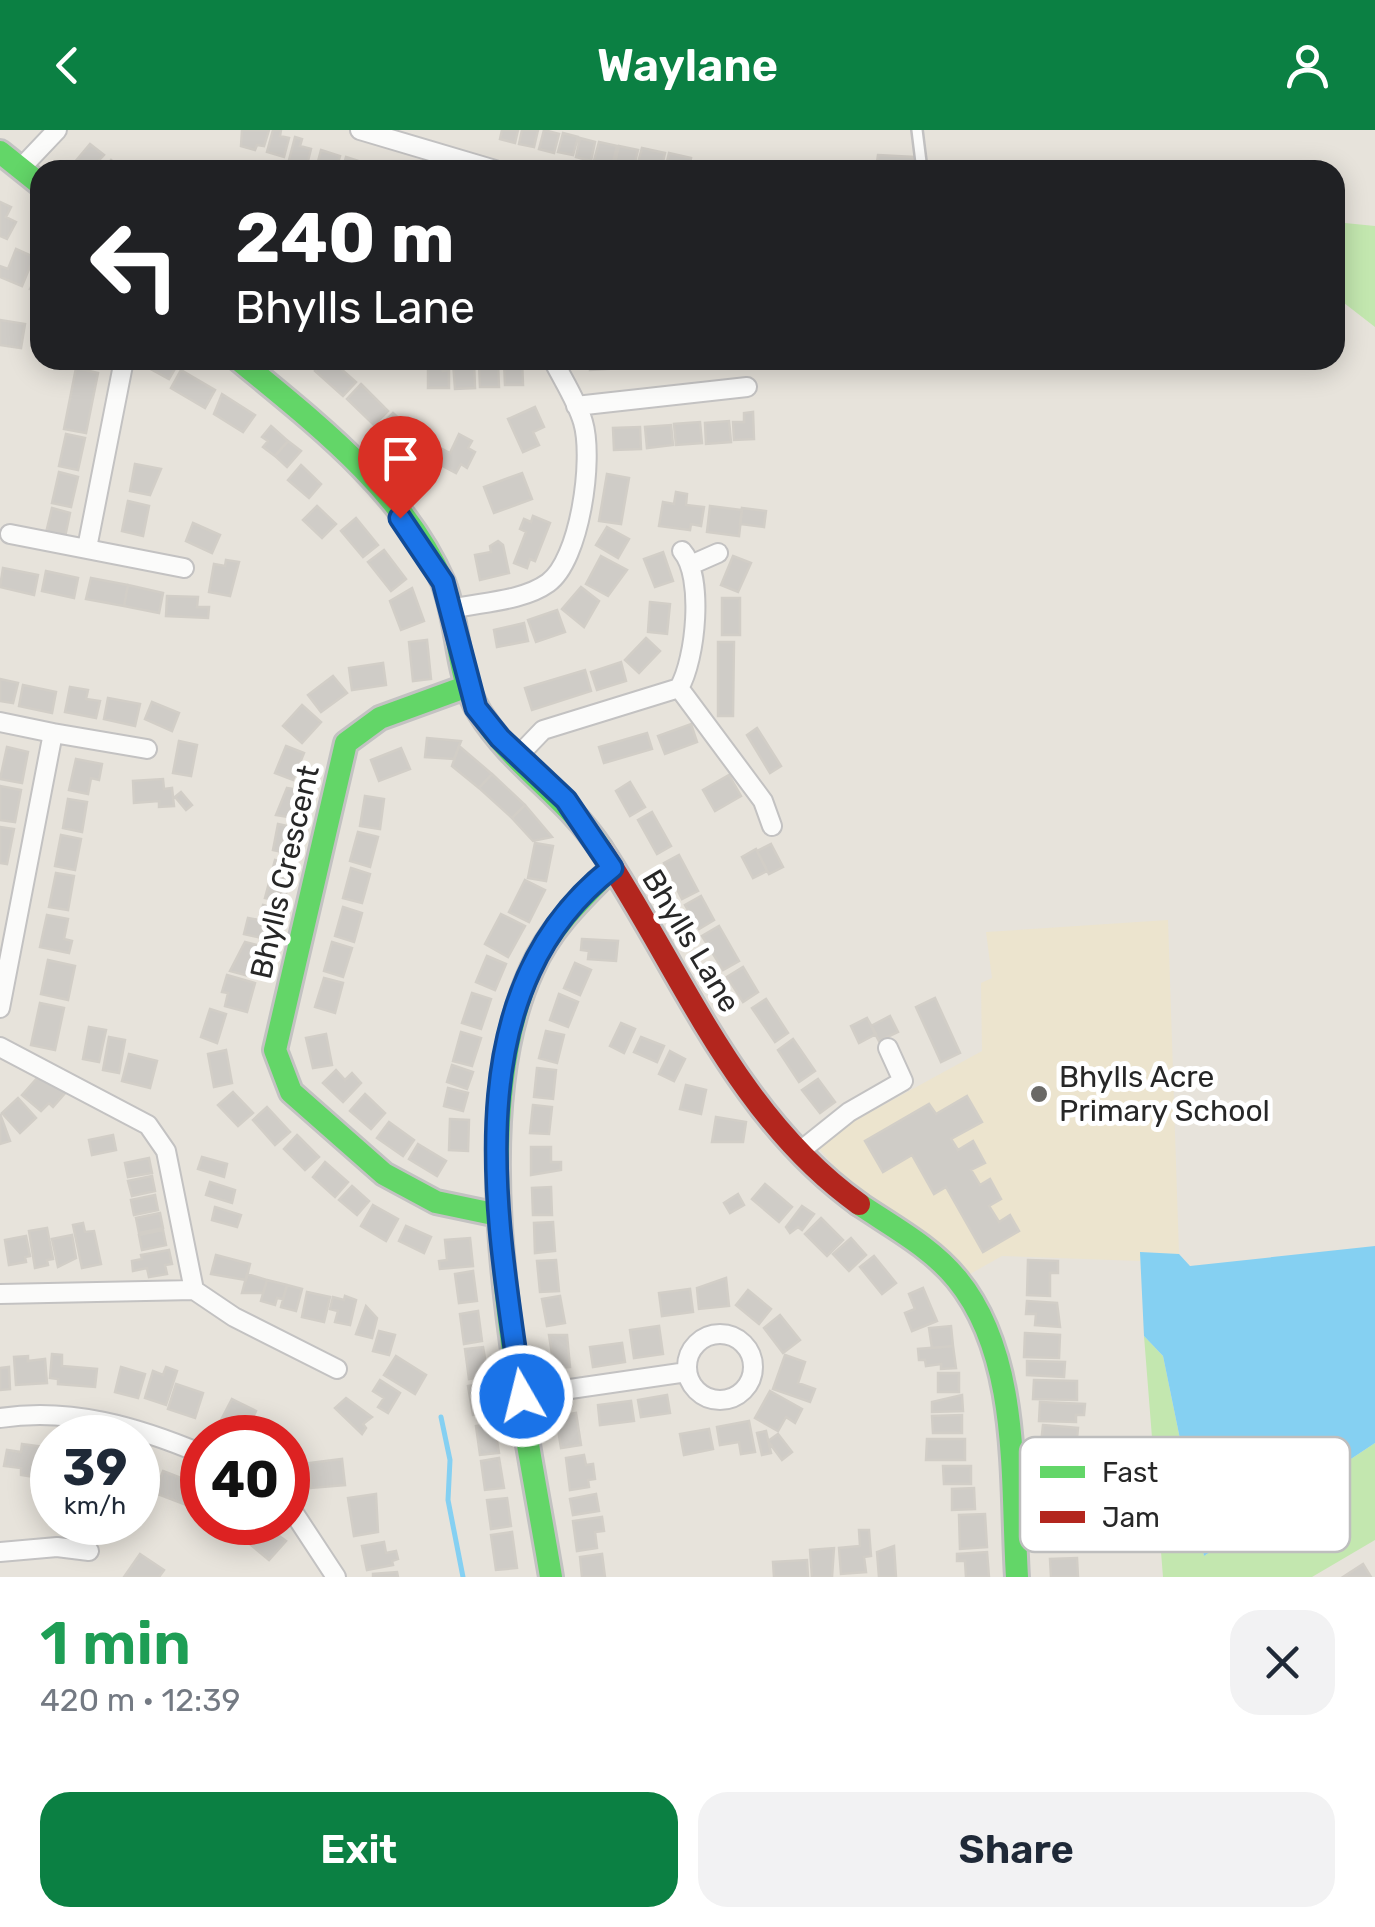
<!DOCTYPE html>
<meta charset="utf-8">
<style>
body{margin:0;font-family:Rubik,sans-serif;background:#f2f2f3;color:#1f2937;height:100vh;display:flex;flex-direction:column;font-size:38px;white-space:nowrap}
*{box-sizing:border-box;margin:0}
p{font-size:32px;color:#747a83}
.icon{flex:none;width:55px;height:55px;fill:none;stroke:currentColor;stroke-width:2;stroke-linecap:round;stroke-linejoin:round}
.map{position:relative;height:1447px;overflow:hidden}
.sheet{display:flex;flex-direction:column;background:#fff;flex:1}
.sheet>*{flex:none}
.guide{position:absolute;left:30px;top:30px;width:1315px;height:210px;border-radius:30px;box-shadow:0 5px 25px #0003;background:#202124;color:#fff;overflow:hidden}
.speed{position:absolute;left:30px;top:1285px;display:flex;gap:20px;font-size:50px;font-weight:700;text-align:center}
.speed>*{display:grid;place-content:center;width:130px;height:130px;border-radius:50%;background:#fff;box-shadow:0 5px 25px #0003;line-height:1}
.speed small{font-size:25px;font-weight:400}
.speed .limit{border:15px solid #d22;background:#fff;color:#111}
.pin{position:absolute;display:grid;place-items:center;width:85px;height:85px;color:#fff;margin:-102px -42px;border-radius:50% 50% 50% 0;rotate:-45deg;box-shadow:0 0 10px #0007}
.pin .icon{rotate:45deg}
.me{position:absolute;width:110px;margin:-55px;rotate:352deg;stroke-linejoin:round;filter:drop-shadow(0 0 8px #0008)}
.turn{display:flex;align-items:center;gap:35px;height:210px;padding:0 40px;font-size:45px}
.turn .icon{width:130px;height:130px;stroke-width:2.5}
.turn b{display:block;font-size:70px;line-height:85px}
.round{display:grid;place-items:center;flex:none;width:105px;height:105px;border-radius:30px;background:#f2f2f3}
.overview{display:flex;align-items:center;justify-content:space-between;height:170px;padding:0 40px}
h1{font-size:60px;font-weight:600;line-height:75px;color:#1e9e55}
.cta{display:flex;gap:20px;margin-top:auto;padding:20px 40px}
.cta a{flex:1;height:115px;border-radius:30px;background:#0b8043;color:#fff;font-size:40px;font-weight:600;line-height:115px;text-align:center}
.cta a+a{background:#f2f2f3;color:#1f2937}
header{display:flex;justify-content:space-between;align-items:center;height:130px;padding:0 40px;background:#0b8043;color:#fff;font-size:45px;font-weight:600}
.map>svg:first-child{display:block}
.education{fill:#ece4ce}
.green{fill:#c3e7af}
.water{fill:#85d0f2}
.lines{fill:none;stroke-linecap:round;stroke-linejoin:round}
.stream{stroke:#85d0f2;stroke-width:5}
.building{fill:#cfccc7;stroke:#d2cec7;stroke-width:2.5}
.lane-casing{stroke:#c3c2c2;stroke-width:14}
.street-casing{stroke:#c3c2c2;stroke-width:22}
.fast-casing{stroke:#c3c2c2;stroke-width:28}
.jam-casing{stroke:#c3c2c2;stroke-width:28}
.lane{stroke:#fbfbfa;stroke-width:9}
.street{stroke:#fbfbfa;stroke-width:18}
.fast{stroke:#63d668;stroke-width:22}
.jam{stroke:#b3261e;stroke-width:22}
.route-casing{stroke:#114b97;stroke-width:25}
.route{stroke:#1a73e8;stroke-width:18}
.poi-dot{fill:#6a6966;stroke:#fff;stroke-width:4}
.labels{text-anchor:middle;stroke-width:10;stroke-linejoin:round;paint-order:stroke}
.street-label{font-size:30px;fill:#272727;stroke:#fff}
.poi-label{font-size:30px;fill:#272727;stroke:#fff;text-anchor:start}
.key{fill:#fff;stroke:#bebebe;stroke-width:2.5}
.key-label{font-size:28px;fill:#272727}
</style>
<header><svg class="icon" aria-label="back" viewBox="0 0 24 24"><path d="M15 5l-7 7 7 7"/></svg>Waylane<svg class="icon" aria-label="person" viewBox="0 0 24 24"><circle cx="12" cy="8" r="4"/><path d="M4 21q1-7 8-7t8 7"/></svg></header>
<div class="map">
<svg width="1375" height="1447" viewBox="0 0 1375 1447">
<rect width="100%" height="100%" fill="#e7e3db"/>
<path class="education" d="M1168,790L1179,1124L1140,1122V1131L1002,1126L970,1144L856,1060L820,1020L825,1007L982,921L981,853L992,848L986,802Z"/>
<path class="green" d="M1335,92L1375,96V197L1335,166Z
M1144,1206L1163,1226L1204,1426L1375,1313V1410L1312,1447H1163Z"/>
<path class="water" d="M1375,1116V1313L1204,1426L1163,1226L1144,1206L1140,1122L1179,1124L1190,1136Z"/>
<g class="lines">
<path class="stream" d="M441,1287L450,1330L448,1370L463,1447"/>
</g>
<path class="building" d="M242,0H269L264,16L257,15L255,20L241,16Z
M273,0H281L280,6L289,8L284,27L267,22Z
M502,0H518L515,13L500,9Z
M522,0H538L534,17L519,14Z
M544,0L559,4L554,23L539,19Z
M563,3L578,7L573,25L558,22Z
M295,7L302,9L300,16L311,19L307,35L289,30Z
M580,8L595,12L591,31L576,27Z
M599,12L617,16L612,36L594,31Z
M90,14L104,25L90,40H82L74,33Z
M619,16L638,20L633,40L614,37Z
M642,18L665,23L661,40L637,36Z
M321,20L340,26L336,40L316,39Z
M669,23L691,28L689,40H665Z
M878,25L914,27L913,40H876Z
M346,27L368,34L366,40H342Z
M111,30L123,40H103Z
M0,72L11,77L6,87L16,92L7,109L0,106Z
M16,119L34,127L22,156L0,147V136L8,139Z
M40,137V163L30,159Z
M0,190L25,194L21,218L0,215Z
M151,230H180L169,249L147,237Z
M325,230H331L356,252L343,266L315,241Z
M522,230L523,255H505L504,231Z
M590,230H623V238L590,240Z
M474,231L475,258L455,259L453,232Z
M428,233H443V241L449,240V258H428Z
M479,233H498L499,257H480Z
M76,238L98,243L86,303L64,299Z
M181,240L215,260L205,278L171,258Z
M361,254L388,281L374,295L347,269Z
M222,264L255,285L243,302L214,284Z
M535,277L544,297L533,302L539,315L523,322L508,289Z
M753,282L754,309L734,310L733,292H744V283Z
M393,283L405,294L389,310L378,298Z
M729,291L731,312L706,314L705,293Z
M700,292L702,313L676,315L674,294Z
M671,295L673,315L647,318L645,297Z
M271,296L288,311L275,326L263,317L268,311L262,307Z
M640,297L641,319L614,320L613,298Z
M405,301L415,311L400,325L390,314Z
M66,304L85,308L78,340L59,336Z
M459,304L472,311L468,318L475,322L467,338L461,334L456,343L435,332L442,319L450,323Z
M288,311L301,321L287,337L275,326Z
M418,314L429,324L418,336L425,343L419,349L401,331Z
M135,334L161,339L150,365L130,361Z
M301,335L321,354L309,368L288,350Z
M59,342L78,347L71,377L52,373Z
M522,343L532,369L494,383L484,357Z
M607,344L629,348L621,394L599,391Z
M676,362L687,364L686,375L704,377L701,396L691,394L690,400L659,396L663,372L674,374Z
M128,371L149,376L143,406L122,401Z
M317,376L336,394L322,408L303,390Z
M710,376L742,380L739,406L707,402Z
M52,378L70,383L65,407L46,403Z
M742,378L766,381L764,397L740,394Z
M533,386L550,393L535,431L530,429L527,438L514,433L526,402L520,399L524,389L531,392Z
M356,388L378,415L363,427L341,401Z
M193,393L220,405L212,423L186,411Z
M607,397L629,409L618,428L596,415Z
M498,411L503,415L509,443L480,450L475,425L491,422L490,416Z
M384,420L406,449L391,461L368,432Z
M663,422L673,451L655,457L644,429Z
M601,426L627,440L608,466L586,454Z
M733,426L751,433L738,462L721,455Z
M226,430L239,432L230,466L209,462L214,434L225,436Z
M3,438L38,445L34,465L0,457Z
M46,441L78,448L74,468L42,461Z
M91,448L128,455L124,476L86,469Z
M128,455L163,463L159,483L124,476Z
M581,457L599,471L584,497L562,479Z
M412,458L424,491L401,500L390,471Z
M167,466L198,467L197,477H209L208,488L166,486Z
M722,468H740V505H722Z
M650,472L670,474L667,504L648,502Z
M557,480L565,502L536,512L528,490Z
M524,493L528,511L497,517L494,500Z
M646,508L660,521L639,543L625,530Z
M427,510L431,549L413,551L409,512Z
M718,512H734L733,586H718Z
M621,532L626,551L597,560L591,542Z
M383,533L386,555L352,560L349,538Z
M585,540L591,561L532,580L525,558Z
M333,546L347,563L321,582L308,565Z
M0,549L18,553L13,573L0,571Z
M23,555L56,562L52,583L19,576Z
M70,557L88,560L86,569L100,571L96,588L65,582Z
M108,568L140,574L135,596L104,589Z
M152,572L179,583L172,601L145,589Z
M302,575L321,592L302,613L283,596Z
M691,594L697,612L665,624L658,606Z
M757,598L781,636L770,643L747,605Z
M647,603L652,619L604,633L599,617Z
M427,608L461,611L454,629L425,627Z
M179,611L197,615L191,646L173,643Z
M286,616L304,623L293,650L275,643Z
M459,616L492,644L479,658L452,636Z
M7,617L28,622L22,653L0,649Z
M401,618L410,639L379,651L371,630Z
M76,629L102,634L99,650L91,648L88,664L69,660Z
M492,644L525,675L512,688L479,658Z
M729,645L741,666L715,681L703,660Z
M163,649L164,659L172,658L174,676L159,677V671L134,673L133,651Z
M630,652L645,677L630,686L616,661Z
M0,656L21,660L15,692L0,690Z
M287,658L305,661L301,689L276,685Z
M181,662L192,675L186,680L175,667Z
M365,666L384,669L380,699L360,696Z
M68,669L87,672L82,702L63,698Z
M525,675L552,707L533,711L512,688Z
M652,682L671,716L657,724L638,690Z
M278,694L301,699L296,725L273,720Z
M0,697L14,699L7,734L0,733Z
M358,702L378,707L370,737L350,731Z
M61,705L81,709L75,740L55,736Z
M535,713L553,716L546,751L528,748Z
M771,714L783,737L769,744L757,721Z
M756,719L767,741L753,748L742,727Z
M679,725L698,761L682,769L664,733Z
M275,730L293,735L284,772L265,768Z
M351,738L370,744L362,773L343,768Z
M56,743L74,746L68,780L49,777Z
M525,750L545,760L529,792L509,782Z
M701,766L714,790L699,799L685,775Z
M263,775L279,779L271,810L244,804L248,788L259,790Z
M343,777L362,783L354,812L335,806Z
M501,784L525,796L508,827L485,814Z
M47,785L68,789L64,809L72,811L69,823L40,817Z
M719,796L739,831L723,840L702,806Z
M582,809L618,811L616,831L588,829L589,821L581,820Z
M245,812L269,818L260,849L230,841Z
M332,812L352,818L343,847L324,841Z
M487,826L506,834L495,860L476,852Z
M48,830L75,836L68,870L41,864Z
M575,833L591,840L580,865L564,858Z
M743,837L758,862L743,872L727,847Z
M227,845L255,853L247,882L225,876L228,863L222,862Z
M324,848L343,853L335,883L315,877Z
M472,863L491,869L481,899L462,893Z
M559,864L578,872L568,897L550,890Z
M935,868L960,923L941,932L916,877Z
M766,869L788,903L775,912L752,878Z
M40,873L64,878L55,920L31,915Z
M210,879L226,884L217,913L201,907Z
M890,886L898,902L879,911L871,896Z
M867,888L876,904L859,913L851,896Z
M621,893L635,899L624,923L610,916Z
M89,897L106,900L99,932L83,929Z
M546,901L564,905L557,933L539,928Z
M461,902L481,908L472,936L453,931Z
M326,904L332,935L313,938L306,908Z
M109,907L125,910L119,943L103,940Z
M641,907L664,916L657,932L634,922Z
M793,909L815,941L799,952L778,920Z
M226,920L232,953L214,957L208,924Z
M670,921L685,929L674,951L659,944Z
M129,924L157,931L150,958L122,951Z
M452,935L473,942L467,959L447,952Z
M537,938L556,940L553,969L534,967Z
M336,940L345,950L352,943L361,953L343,972L323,953Z
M38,947L66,962L53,977L49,973L41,981L22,965Z
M818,949L835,972L820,983L802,960Z
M686,955L706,960L701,984L680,979Z
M448,958L468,963L463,981L444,976Z
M233,962L253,983L238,996L218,975Z
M365,964L385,983L371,999L350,981Z
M967,966L982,992L951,1009L958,1020L973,1011L985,1033L971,1040L980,1055L990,1049L1001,1069L989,1076L999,1092L1010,1085L1019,1101L983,1122L946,1057L934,1064L912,1025L883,1042L865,1011L929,974L936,984Z
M18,968L36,988L20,1003L2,983Z
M533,975L552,977L549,1004L530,1003Z
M267,977L290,1002L275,1015L253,990Z
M0,984L10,1011L0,1014Z
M716,987L746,992L743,1012H712Z
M450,989L469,990L468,1021L449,1020Z
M389,992L414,1010L403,1026L377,1008Z
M113,1005L116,1020L92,1025L89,1010Z
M297,1005L319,1027L305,1040L284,1019Z
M418,1014L446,1031L437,1046L409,1029Z
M531,1017H551V1032H561V1040L531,1045Z
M202,1027L227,1034L224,1047L198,1039Z
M149,1028L152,1043L128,1047L125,1033Z
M325,1032L348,1052L335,1067L313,1047Z
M152,1046L155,1061L132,1066L128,1051Z
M210,1052L235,1060L232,1073L206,1065Z
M765,1054L792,1077L779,1092L752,1069Z
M352,1056L369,1071L357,1085L339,1070Z
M551,1057L552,1085H533L532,1058Z
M738,1064L744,1075L730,1083L724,1073Z
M155,1065L158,1080L134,1085L131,1070Z
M373,1075L398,1089L386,1111L361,1096Z
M802,1076L814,1084L802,1100L798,1097L790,1103L786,1097Z
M215,1077L241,1085L237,1097L212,1090Z
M160,1083L163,1098L139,1103L136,1088Z
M821,1088L843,1110L827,1126L805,1104Z
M553,1092L555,1121L535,1123L534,1093Z
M83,1093L85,1102L94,1101L101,1134L82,1138L73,1095Z
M406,1096L431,1107L424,1123L399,1111Z
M47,1098L53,1129L47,1130L48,1135L35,1138L29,1101Z
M163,1100L166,1115L142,1120L139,1105Z
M72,1105L76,1128L58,1137L52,1109Z
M26,1106L30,1126L25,1127L26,1132L9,1135L5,1110Z
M470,1108L473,1136L440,1139L439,1131L447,1130L445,1110Z
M851,1108L866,1125L849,1141L833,1124Z
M169,1120L172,1134L165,1135L167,1144L149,1147L147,1138L133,1141L132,1131L142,1129L141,1125Z
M216,1125L250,1134L246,1150L211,1144Z
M874,1126L896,1153L882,1164L860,1137Z
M556,1130L559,1161L540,1162L537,1131Z
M1028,1130L1058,1131V1143H1050V1166L1027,1165Z
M473,1141L477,1171L459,1173L455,1144Z
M247,1144L267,1150L263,1163H242Z
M726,1148L729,1176L699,1179L697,1158Z
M267,1150L287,1155L283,1169L277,1168L275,1175L261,1171Z
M287,1155L302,1159L296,1181L281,1177Z
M923,1158L937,1191L912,1201L905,1183L915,1179L909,1164Z
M690,1159L693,1182L662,1186L659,1163Z
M748,1160L771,1179L759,1194L736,1175Z
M307,1162L330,1167L324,1192L302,1187Z
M345,1166L356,1170L350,1195L335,1192L338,1181L330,1179L333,1167L344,1170Z
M560,1166L565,1193L547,1196L542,1169Z
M1027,1171L1057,1173L1060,1197L1035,1195L1036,1184H1026Z
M366,1176L377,1188L372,1208L356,1204Z
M478,1181L482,1211L464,1214L460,1184Z
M780,1185L800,1210L783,1223L764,1198Z
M659,1196L663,1224L634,1228L630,1200Z
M951,1196L953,1216L932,1218L929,1198Z
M379,1201L395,1205L389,1225L373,1221Z
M1025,1203L1060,1205L1059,1228L1024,1227Z
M549,1205H567L570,1237L554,1238Z
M622,1213L625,1232L593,1237L590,1217Z
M953,1216L956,1238L941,1239V1234L926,1236L925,1230H919L918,1219Z
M483,1217L488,1246L469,1249L465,1219Z
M52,1224L62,1225V1236L97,1239L95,1257L58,1254V1249L50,1248Z
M785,1225L805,1232L798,1253L815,1259L810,1272L773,1259Z
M28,1226V1231L45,1229L47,1253L16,1255L14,1227Z
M396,1226L426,1245L415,1264L384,1245Z
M1027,1231L1065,1232L1064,1247L1027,1245Z
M9,1237L10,1259L0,1260V1238Z
M121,1237L145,1244L138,1268L115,1262Z
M166,1237L177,1241L166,1275L145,1268L153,1241L163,1245Z
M938,1243H959V1262H938Z
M380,1250L400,1263L388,1283L378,1277L384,1268L373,1261Z
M1034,1250L1077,1251V1270L1033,1269Z
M486,1253L491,1283L473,1285L468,1256Z
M176,1254L203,1263L195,1288L168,1279Z
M770,1261L802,1279L795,1293L786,1287L778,1301L755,1288Z
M667,1265L670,1283L641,1287L638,1270Z
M962,1265L963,1281L932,1282V1272Z
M346,1268L372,1287L363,1294L366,1298L362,1304L335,1278Z
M232,1269L256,1281L243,1308L218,1296Z
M631,1271L634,1291L600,1295L598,1275Z
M1040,1272L1085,1274L1084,1285H1076V1292L1039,1291Z
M576,1283L581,1315L561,1318L556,1286Z
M962,1285V1303H933L932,1286Z
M749,1291L755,1322L741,1324L739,1312L720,1315L717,1297Z
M494,1293L499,1323L480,1325L476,1296Z
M1043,1295L1078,1298L1076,1319L1064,1318V1325L1040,1323Z
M709,1299L713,1319L684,1325L680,1304Z
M766,1301L771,1323L762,1325L757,1303Z
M286,1302L287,1308H262L261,1305Z
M778,1304L792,1322L782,1330L768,1311Z
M927,1309H965V1330H926Z
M22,1314L45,1317L41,1348L21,1345V1338L4,1336L7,1320L21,1322Z
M584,1325L586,1335L593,1334L595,1349L588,1350L589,1357L570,1360L566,1328Z
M499,1328L504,1358L485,1360L481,1331Z
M342,1329L345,1355L311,1358L309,1333Z
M138,1333L157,1339L150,1361L138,1357Z
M943,1336H971V1354H944Z
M163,1341L202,1356V1381L155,1363Z
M974,1358L975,1379L952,1380V1359Z
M376,1364L378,1402L354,1406L348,1368Z
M596,1364L599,1381L573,1385L570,1369Z
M507,1368L511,1396L491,1399L487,1370Z
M985,1384L987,1417L960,1419L959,1385Z
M602,1387L604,1401L595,1402L597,1418L577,1421L573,1391Z
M224,1392H251L242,1405Z
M260,1392L286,1411L269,1430L245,1410Z
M859,1400H869L871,1426L864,1427L866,1442L841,1444L839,1418L860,1416Z
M512,1402L517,1438L496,1440L491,1405Z
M384,1412L386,1423L396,1421L398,1429L392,1431L393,1435L367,1440L362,1416Z
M894,1416L896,1447H879L877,1422Z
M834,1418L832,1447H812L810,1420Z
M987,1422L989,1447H966L965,1431H957V1424Z
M140,1424L164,1440L159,1447H124Z
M602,1424L605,1447H582L580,1427Z
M1077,1428L1078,1447H1051L1050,1429Z
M807,1430L808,1447H774L773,1432Z
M1363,1434L1371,1447H1343Z
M397,1442L398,1447H373V1444Z"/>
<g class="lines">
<defs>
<path id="lane" d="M917,0L922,40"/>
<path id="street" d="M360,0L495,40
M20,39L57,0
M576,276L747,257
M10,404L184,438
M87,418L124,230
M693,434L718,423
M452,479C482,472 523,471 548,453C580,430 594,329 583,292C577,271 563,250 553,230
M679,558L763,671L772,696
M0,592L53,603
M519,625L543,600L679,558C696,529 704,446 682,421
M0,878L53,603L147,619
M0,917L148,995L166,1021L194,1160
M799,1022L849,982L903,951L888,918
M0,1164L194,1160L234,1187L337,1239
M687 1237a33 33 0 1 1 66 0a33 33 0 1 1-66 0Z
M522,1266L687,1242
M0,1288C70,1277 138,1297 202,1324
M288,1374L336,1447
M0,1422L57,1417L89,1421"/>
<path id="fast" d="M0,22L40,54
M239,230C314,292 403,360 443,452C460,495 455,544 480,583C512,635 567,667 601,719
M468,556L380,588L346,613L275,920L291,962L384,1044L436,1072L498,1085
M859,1074C893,1097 931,1117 957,1149C1021,1227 1011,1352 1017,1447
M551,1447C523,1276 458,999 532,839C550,798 581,769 612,738"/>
<path id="jam" d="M601,719C682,842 736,986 859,1074"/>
</defs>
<use href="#lane" class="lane-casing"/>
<use href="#street" class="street-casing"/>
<use href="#fast" class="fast-casing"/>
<use href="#jam" class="jam-casing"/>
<use href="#lane" class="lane"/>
<use href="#street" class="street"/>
<use href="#fast" class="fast"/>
<use href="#jam" class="jam"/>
</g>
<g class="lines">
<defs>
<path id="route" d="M400,388L443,452L476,578L500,608L566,670L612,738C451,863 497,1091 522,1266"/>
</defs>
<use href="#route" class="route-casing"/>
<use href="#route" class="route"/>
</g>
<circle class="poi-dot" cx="1039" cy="964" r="10"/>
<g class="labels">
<g class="street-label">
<text transform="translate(285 742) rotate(-77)" y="10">Bhylls Crescent</text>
<text transform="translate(691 811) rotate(59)" y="10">Bhylls Lane</text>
</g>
<g class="poi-label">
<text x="1059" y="957">Bhylls Acre<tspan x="1059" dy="34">Primary School</tspan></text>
</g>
</g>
<rect x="1020" y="1307" width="330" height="115" rx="15" class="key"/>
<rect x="1040" y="1336" width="45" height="12" fill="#63d668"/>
<rect x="1040" y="1381" width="45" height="12" fill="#b3261e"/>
<g class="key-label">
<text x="1102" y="1352">Fast</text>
<text x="1102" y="1397">Jam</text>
</g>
</svg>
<div class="speed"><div>39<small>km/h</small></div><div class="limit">40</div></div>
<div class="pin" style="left:400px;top:388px;background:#d93025"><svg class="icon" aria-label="arrive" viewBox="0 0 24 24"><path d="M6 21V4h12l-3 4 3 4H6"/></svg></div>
<svg class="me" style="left:522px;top:1266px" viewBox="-20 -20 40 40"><circle r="17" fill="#1a73e8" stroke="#fff" stroke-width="3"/><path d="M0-11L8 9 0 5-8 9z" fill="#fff"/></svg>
<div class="guide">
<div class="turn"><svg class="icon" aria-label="left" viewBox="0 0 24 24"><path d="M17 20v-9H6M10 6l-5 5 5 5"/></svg><div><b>240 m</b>Bhylls Lane</div></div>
</div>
</div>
<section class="sheet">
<div class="overview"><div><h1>1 min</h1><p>420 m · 12:39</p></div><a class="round"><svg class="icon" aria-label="close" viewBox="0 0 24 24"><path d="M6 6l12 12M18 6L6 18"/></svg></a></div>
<div class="cta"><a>Exit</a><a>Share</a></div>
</section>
